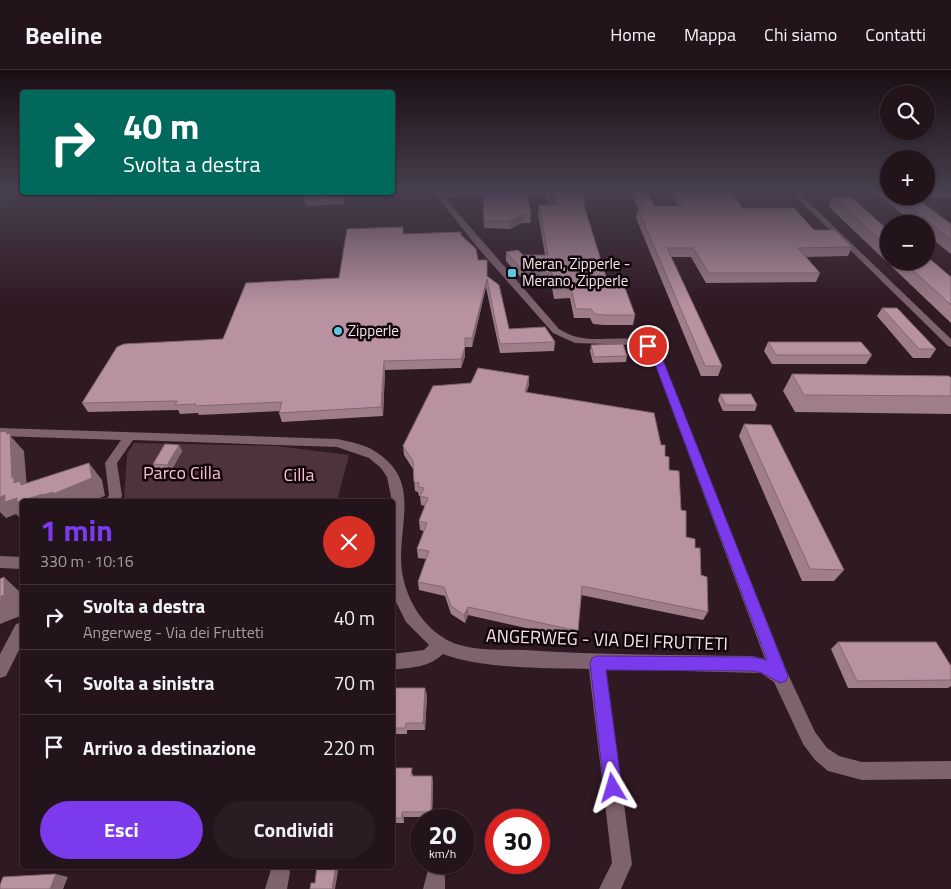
<!DOCTYPE html>
<html lang="it">
<meta charset="utf-8">
<style>
body{margin:0;font-family:"Titillium Web",sans-serif;background:#2b1c23;color:#f1f3f6;height:100vh;display:flex;flex-direction:column;font-size:19px;white-space:nowrap}
*{box-sizing:border-box;margin:0}
p{font-size:16px;color:#a39ea2}
.icon{flex:none;width:28px;height:28px;fill:none;stroke:currentColor;stroke-width:2;stroke-linecap:round;stroke-linejoin:round}
.map{position:relative;flex:1;overflow:hidden}
.sheet{position:absolute;left:20px;top:429px;width:375px;height:370px;display:flex;flex-direction:column;background:#23131a;border-radius:5px;box-shadow:0 1px 4px #0004,0 0 0 1px #403239}
.sheet>*{flex:none}
.hud{position:absolute;left:20px;top:20px;width:375px;height:105px;border-radius:5px;box-shadow:0 1px 4px #0004,0 0 0 1px #403239;background:#00695c;color:#fff;overflow:hidden}
.fabs{position:absolute;left:880px;top:15px;display:grid;gap:10px}
.fabs a{display:grid;place-items:center;width:55px;height:55px;border-radius:50%;background:#23131a;box-shadow:0 1px 4px #0004,0 0 0 1px #403239;font-size:25px}
.speed{position:absolute;left:410px;top:739px;display:flex;gap:10px;font-size:25px;font-weight:700;text-align:center}
.speed>*{display:grid;place-content:center;width:65px;height:65px;border-radius:50%;background:#23131a;box-shadow:0 1px 4px #0004,0 0 0 1px #403239;line-height:1}
.speed small{font-size:12px;font-weight:400}
.speed .limit{border:8px solid #d22;background:#fff;color:#111}
.pin{position:absolute;display:grid;place-items:center;width:42px;height:42px;color:#fff;margin:-21px;border:2px solid #fff;border-radius:50%;box-shadow:0 1px 5px #0007}
.me{position:absolute;width:55px;margin:-28px;rotate:353deg;stroke-linejoin:round;filter:drop-shadow(0 0 4px #0008)}
.turn{display:flex;align-items:center;gap:18px;height:105px;padding:0 20px;font-size:22px}
.turn .icon{width:65px;height:65px;stroke-width:2.5}
.turn b{display:block;font-size:35px;line-height:42px}
.round{display:grid;place-items:center;flex:none;width:52px;height:52px;border-radius:26px;background:#2b1c23}
.summary{display:flex;align-items:center;justify-content:space-between;height:85px;padding:0 20px}
h1{font-size:30px;font-weight:700;line-height:38px;color:#7c3aed}
.action{display:flex;gap:10px;margin-top:auto;padding:10px 20px}
.action a{flex:1;height:58px;border-radius:30px;background:#7c3aed;color:#fff;font-size:20px;font-weight:700;line-height:58px;text-align:center}
.action a+a{background:#2b1c23;color:#f1f3f6}
ul{padding:0;list-style:none}
li{display:flex;align-items:center;gap:15px;height:65px;padding:0 20px;border-top:1px solid #403239}
li div{flex:1}
li b{display:block;font-size:19px}
li em{font-style:normal}
header{display:flex;align-items:center;gap:30px;box-sizing:border-box;height:70px;padding:0 25px;background:#23131a;border-bottom:1px solid #403239}
header strong{font-size:24px}
nav{display:flex;gap:28px;margin-inline-start:auto;font-size:18px}
.map>svg:first-child{display:block}
.green{fill:#4e323d}
.lines{fill:none;stroke-linecap:round;stroke-linejoin:round}
.stream{stroke:#0a3843;stroke-width:2}
.minor{fill:#7e626d;fill-rule:evenodd}
.wall{fill:#9f7e8a}
.shaded-wall{fill:#826671}
.building{fill:#b992a1;stroke:#826671}
.route{fill:#7c3aed;stroke:#51269a}
.poi-dot{fill:#5ac8e5;stroke:#11070b;stroke-width:2}
.labels{text-anchor:middle;stroke-width:5;stroke-linejoin:round;paint-order:stroke}
.far-poi-label{font-size:15px;fill:#f7e6ec;stroke:#11070b;text-anchor:start}
.park-label{font-size:18px;fill:#fdbcd6;stroke:#11070b}
.street-label{font-size:18px;fill:#f7e6ec;stroke:#11070b}
</style>
<header>
<strong>Beeline</strong>
<nav><a>Home</a><a>Mappa</a><a>Chi siamo</a><a>Contatti</a></nav>
</header>
<div class="map">
<svg width="951" height="819" viewBox="0 0 951 819">
<rect width="100%" height="100%" fill="#2f1922"/>
<path class="green" d="M134,373L277,376L349,385L337,431H134L124,430L127,384Z"/>
<g class="lines">
<path class="stream" d="M95,126L145,122
M0,136L34,131"/>
<path class="minor" d="M434,122L550,123L555,138L552,140L549,138L545,126L444,127L559,259C565,262 571,266 577,267C607,274 636,259 660,283L787,602L815,662L827,678L839,686L862,692L951,691V709L862,710L828,701L815,690L803,674L774,612L761,603L606,599L632,794L621,819H599L612,793L589,599C547,598 482,599 443,584C428,598 413,597 392,600V584L424,580L429,575L406,552L392,524V431L387,407L381,398L369,388L337,377L133,370L117,393L122,426L119,431H106L109,425L105,393L121,370L0,366V358L337,369C350,372 365,374 376,382C417,408 402,445 401,484C400,518 417,553 447,570C470,582 501,579 525,580C601,585 676,585 752,586L765,589L652,286L645,278L634,275L575,273L553,263L478,178Z
M791,122H798L951,269V277L948,276Z
M0,486L22,487V499L0,498Z
M22,552V574L6,606L0,608V584L16,554Z
M272,796H288L290,802L287,819H265Z
M435,797L442,800L445,807V819H423L428,800Z"/>
</g>
<path class="wall" d="M552,122H582L585,132L584,137L607,210L635,245L633,255H604L593,254L590,248H574L570,228L554,229L551,212H541L540,208L524,211L506,191V182L523,185H545L538,144L539,135L556,136Z
M631,122H647L654,136H678L670,122H731L742,138L814,160L852,177L848,186L806,187L820,203L816,212L706,213L691,187H671L722,296L718,306H701L636,148L638,139Z
M843,122H889V126H926V122H951V128L916,127L951,154V184L926,164V154H914L881,127L872,122Z
M483,123L531,145L530,153H522L510,159L484,158Z
M344,127V134L306,136L304,128Z
M833,127L889,161V191H926L951,207V253L829,137Z
M403,157V164L461,165L478,190L487,206L509,259L555,272L554,281L500,283L486,217L472,277H465V286L461,298L385,300L383,346L282,352L279,343L280,341L199,345L198,343L180,344L178,340L88,342L82,333L223,269L339,208Z
M882,238L936,279L930,288H913L877,246Z
M768,272L872,285L866,294H772L764,281Z
M591,275L627,286L626,292L593,293L590,281Z
M792,304L951,308V344L795,342L783,321Z
M529,306V315L526,322L661,375L681,440L686,467L695,478L708,542L703,550L581,525L578,561L575,569L468,545L465,553L451,544L445,526L419,520L418,512L426,489L418,488L417,479L424,461L420,460L419,451L425,436L421,435L420,426H419L418,422L415,421L413,399L404,385L403,376L471,313Z
M720,324L757,335L755,341H723L718,330Z
M744,354L844,500L834,511H802L739,366Z
M179,375L182,381L171,401L156,400L153,394Z
M838,572L951,596V616L948,618H848L831,579Z
M392,618L427,625L425,660H407V664H396L394,660H392Z
M392,698L413,704V706L433,711L432,747H404V753H392Z"/>
<path class="shaded-wall" d="M523,145L522,153L510,159V151Z
M541,199L540,208L524,211V202Z
M487,209L486,217L472,277V268Z
M465,277V286L461,298V289Z
M384,291L385,300L383,346L381,337Z
M529,306V315L524,331L525,322Z
M6,361L24,381L27,418L89,393L102,410L105,426L91,431H22V449H21L16,444L6,448L0,442V426L14,413L12,408Z
M179,375L182,381L171,401L167,395Z
M4,507L22,524V541L19,542L20,546L0,554V559V531Z
M468,537V545L465,553L464,545Z
M425,618L427,625L425,660L423,653Z
M432,706L433,711L432,747L431,742Z
M402,742L404,747V753L402,748Z
M336,796H339L335,819H332Z
M56,804L68,807L63,819H50Z"/>
<path class="building" d="M308,122H343V127L304,128Z
M555,122H582L585,132H583L607,210H622L635,245H605L595,244L591,239H576L571,219H555L552,203H542L541,199L524,202L506,182L518,180L523,185H548L539,135L559,136Z
M636,122H647L654,136H685L676,122H731L742,138H794L814,160H835L852,177L798,178L820,203H709L693,178H667L722,296H705L638,139H643Z
M483,123H527L531,145H523L510,151H484Z
M896,126H914L951,154V169Z
M833,127H851L889,161V178Z
M403,157V164L461,162V165L476,179L478,190H487V206L499,215L509,259L545,257L555,272L500,274L487,209L472,268H465V277L461,289L384,291L381,337L279,343L282,332L195,336L196,334L175,335L177,331L82,333L117,277L124,274L223,269L246,213L339,208L347,159Z
M926,190H931L951,207V235L903,191H926Z
M882,238H897L936,279H919Z
M768,272H861L872,285H776Z
M623,274L627,286L594,287L591,275Z
M478,298L529,306L525,322L654,343L661,375H665V386L669,387V400L679,401L681,440L686,441V467L695,469V478H700L701,505L707,507L708,542L582,516L578,561L468,537L464,545L451,536L444,517L418,512L429,481L417,479L427,453L419,451L428,428L420,426L424,418L418,417L419,413L414,412L413,391L403,376L433,316L471,313Z
M792,304L949,306L951,308V326L804,325Z
M720,324H751L757,335H726Z
M744,354L771,355L844,500L810,499Z
M6,361L7,364L10,363L12,408L14,407V413L20,411L21,415L89,393L92,408L53,424V422L43,425V424L17,432V428L5,432V425L0,427V362Z
M165,374L179,375L167,395L153,394Z
M4,507V525L1,526V530L0,531V509Z
M838,572H936L951,596V610L857,611Z
M392,618H425L423,653H406L405,658H394V653H392Z
M392,698H412L411,706H432L431,742H402V748H392Z
M317,796H336L332,819H310L311,813H315Z
M56,804L50,819H0V815L3,807Z"/>
<linearGradient id="sky" x2="0" y2="1"><stop stop-color="#1a0e13"/><stop offset="0.51" stop-color="#473e4f"/><stop offset="1" stop-color="#473e4f" stop-opacity="0"/></linearGradient>
<rect width="951" height="237" fill="url(#sky)"/>
<path class="route" d="M645,274H651L661,285L788,606L786,611L780,613L762,603L752,601L606,600L622,718L619,724L613,727L607,724L604,718L590,593L592,588L597,586L752,587L767,590L652,286L643,276Z"/>
<g class="poi-dot">
<rect x="507" y="198" width="10" height="10" rx="2.5"/>
<circle cx="338" cy="261" r="5"/>
</g>
<g class="labels">
<g class="far-poi-label">
<text x="522" y="199">Meran, Zipperle -<tspan x="522" dy="17">Merano, Zipperle</tspan></text>
<text x="348" y="266">Zipperle</text>
</g>
<g class="park-label">
<text x="182" y="409">Parco Cilla</text>
<text x="299" y="411">Cilla</text>
</g>
<g class="street-label">
<text transform="translate(607 570) rotate(2)" y="6">ANGERWEG - VIA DEI FRUTTETI</text>
</g>
</g>
</svg>
<div class="fabs">
<a><svg class="icon" aria-label="search" viewBox="0 0 24 24"><circle cx="10" cy="10" r="6"/><path d="M15 15l6 6"/></svg></a>
<a>+</a>
<a>−</a>
</div>
<div class="speed"><div>20<small>km/h</small></div><div class="limit">30</div></div>
<div class="pin" style="left:648px;top:276px;background:#d93025"><svg class="icon" aria-label="arrive" viewBox="0 0 24 24"><path d="M6 21V4h12l-3 4 3 4H6"/></svg></div>
<svg class="me" style="left:613px;top:718px" viewBox="-20 -20 40 40"><path d="M0-17L14 15 0 8-14 15z" fill="#7c3aed" stroke="#fff" stroke-width="4"/></svg>
<div class="hud">
<div class="turn"><svg class="icon" aria-label="right" viewBox="0 0 24 24"><path d="M7 20v-9h11M14 6l5 5-5 5"/></svg><div><b>40 m</b>Svolta a destra</div></div>
</div>
<section class="sheet">
<div class="summary"><div><h1>1 min</h1><p>330 m · 10:16</p></div><a class="round" style="background:#d93025;color:#fff"><svg class="icon" aria-label="close" viewBox="0 0 24 24"><path d="M6 6l12 12M18 6L6 18"/></svg></a></div>
<ul>
<li><svg class="icon" aria-label="right" viewBox="0 0 24 24"><path d="M7 20v-9h11M14 6l5 5-5 5"/></svg><div><b>Svolta a destra</b><p>Angerweg - Via dei Frutteti</p></div><em>40 m</em></li>
<li><svg class="icon" aria-label="left" viewBox="0 0 24 24"><path d="M17 20v-9H6M10 6l-5 5 5 5"/></svg><div><b>Svolta a sinistra</b></div><em>70 m</em></li>
<li><svg class="icon" aria-label="arrive" viewBox="0 0 24 24"><path d="M6 21V4h12l-3 4 3 4H6"/></svg><div><b>Arrivo a destinazione</b></div><em>220 m</em></li>
</ul>
<div class="action"><a>Esci</a><a>Condividi</a></div>
</section>
</div>
